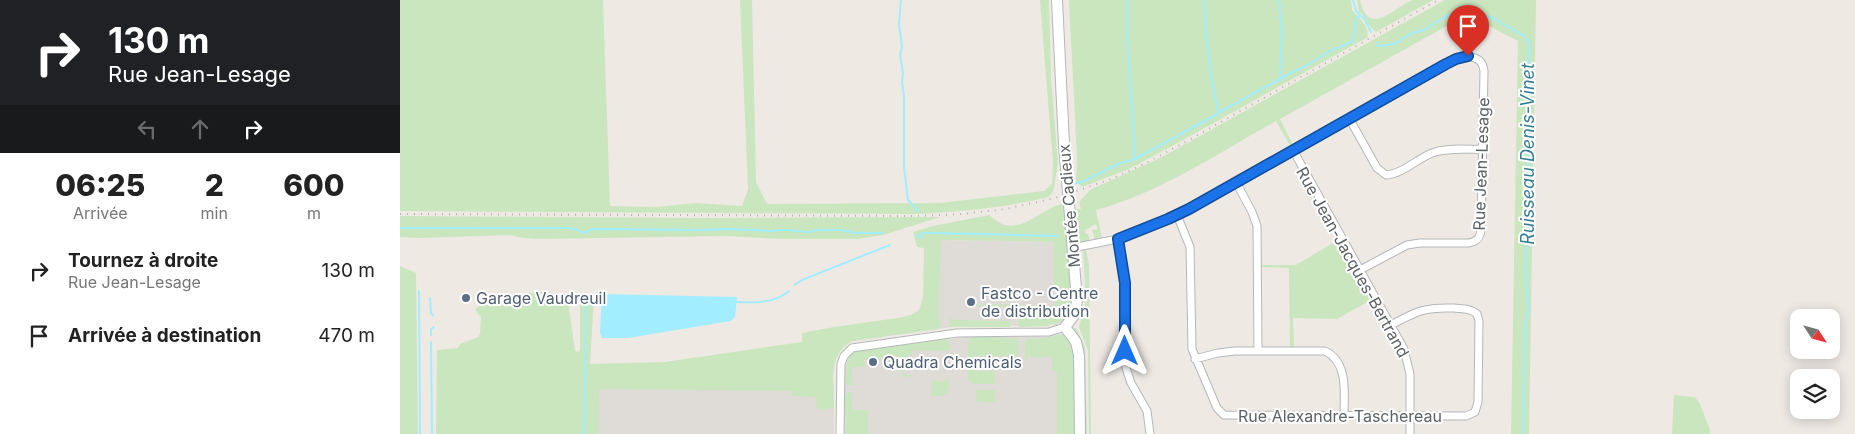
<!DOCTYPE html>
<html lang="fr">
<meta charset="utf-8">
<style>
body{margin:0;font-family:Inter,sans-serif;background:#f6f6f6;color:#222;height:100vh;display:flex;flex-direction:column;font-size:19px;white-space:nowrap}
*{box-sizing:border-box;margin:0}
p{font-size:16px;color:#767676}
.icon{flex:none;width:28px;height:28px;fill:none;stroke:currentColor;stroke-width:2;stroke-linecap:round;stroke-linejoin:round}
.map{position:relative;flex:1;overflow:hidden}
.panel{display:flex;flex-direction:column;background:#fff;width:400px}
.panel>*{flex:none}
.top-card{background:#202124;color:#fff;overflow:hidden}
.needle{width:32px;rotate:126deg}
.tools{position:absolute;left:1390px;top:309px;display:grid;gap:10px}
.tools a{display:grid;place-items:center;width:50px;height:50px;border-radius:10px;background:#fff;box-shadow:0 2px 12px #0003;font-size:25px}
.pin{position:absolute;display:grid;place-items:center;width:42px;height:42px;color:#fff;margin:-51px -21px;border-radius:50% 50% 50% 0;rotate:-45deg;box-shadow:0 0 5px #0007}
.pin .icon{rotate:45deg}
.me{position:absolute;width:55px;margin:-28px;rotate:0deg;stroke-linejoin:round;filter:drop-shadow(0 0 4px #0008)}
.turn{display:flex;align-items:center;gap:18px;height:105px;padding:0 25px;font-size:22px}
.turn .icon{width:65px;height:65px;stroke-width:2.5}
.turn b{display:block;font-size:35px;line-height:42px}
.lanes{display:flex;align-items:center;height:48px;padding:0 25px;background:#0003;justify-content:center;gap:25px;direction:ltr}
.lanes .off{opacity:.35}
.eta{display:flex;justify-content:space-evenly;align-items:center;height:85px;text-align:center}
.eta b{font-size:30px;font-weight:800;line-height:35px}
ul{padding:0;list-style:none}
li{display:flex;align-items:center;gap:15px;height:65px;padding:0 25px}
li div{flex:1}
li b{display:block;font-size:19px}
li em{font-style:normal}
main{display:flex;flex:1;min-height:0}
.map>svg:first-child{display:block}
.industrial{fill:#dfdbd7}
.green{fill:#c9e6bf}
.water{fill:#a2edff}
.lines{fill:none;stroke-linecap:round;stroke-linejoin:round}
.stream{stroke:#a2edff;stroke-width:2}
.street-casing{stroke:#b4b7ba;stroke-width:9}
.secondary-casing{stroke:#b2b8bb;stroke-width:12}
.street{stroke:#fff;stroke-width:7}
.secondary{stroke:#fff;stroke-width:10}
.rail{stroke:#b2b3b4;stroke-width:2;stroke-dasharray:1 6;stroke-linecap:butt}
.route-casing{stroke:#114b97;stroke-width:12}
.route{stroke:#1a73e8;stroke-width:9}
.service-dot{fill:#5c6f8a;stroke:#fff;stroke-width:2}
.labels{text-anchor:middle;stroke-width:4;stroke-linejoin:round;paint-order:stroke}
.street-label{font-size:16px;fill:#5b6164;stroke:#fff}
.service-label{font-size:16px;fill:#4e5e75;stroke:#fff;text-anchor:start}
.water-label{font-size:18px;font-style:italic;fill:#377d96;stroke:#fff}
</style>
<main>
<section class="panel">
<div class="top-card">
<div class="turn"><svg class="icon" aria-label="right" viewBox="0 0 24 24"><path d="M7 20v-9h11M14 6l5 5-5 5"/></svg><div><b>130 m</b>Rue Jean-Lesage</div></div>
<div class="lanes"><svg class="icon off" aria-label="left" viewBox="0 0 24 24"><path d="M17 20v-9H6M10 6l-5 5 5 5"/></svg><svg class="icon off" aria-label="ahead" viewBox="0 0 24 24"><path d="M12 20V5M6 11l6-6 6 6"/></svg><svg class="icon" aria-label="right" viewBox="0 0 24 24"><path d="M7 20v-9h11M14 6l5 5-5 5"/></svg></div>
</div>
<div class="eta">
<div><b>06:25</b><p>Arrivée</p></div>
<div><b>2</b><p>min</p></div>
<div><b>600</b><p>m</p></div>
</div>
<ul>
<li><svg class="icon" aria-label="right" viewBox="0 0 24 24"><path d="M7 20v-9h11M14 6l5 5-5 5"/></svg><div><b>Tournez à droite</b><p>Rue Jean-Lesage</p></div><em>130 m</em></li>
<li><svg class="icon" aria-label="arrive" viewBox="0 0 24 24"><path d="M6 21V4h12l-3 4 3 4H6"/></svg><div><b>Arrivée à destination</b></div><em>470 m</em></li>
</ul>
</section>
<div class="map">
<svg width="1455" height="434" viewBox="0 0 1455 434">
<rect width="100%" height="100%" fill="#eee9e3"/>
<path class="industrial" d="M532,240L668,242L673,299L669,313L659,323L652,324L648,326H557L532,330Z
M568,337H650L657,353V434H445V368L450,356L454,352L461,351Z
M434,383V434H194L195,385Z"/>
<path class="green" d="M0,0H203L210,206L256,207L296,203L342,206L348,189L340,0H352L356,182L367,204L540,203L644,191L652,184L653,163L640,0H649L651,80L658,162L654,188L650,196L645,198C601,208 557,212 512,214L0,211Z
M669,0H951L952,10C960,19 967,23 968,37L783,140L729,169L682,187L676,181L677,158Z
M957,0H960C969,40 996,5 1013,0C1019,0 1027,0 1033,0L976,32C968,27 967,18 959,12Z
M1045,0H1136L1129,434H1111L1118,41L1083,23H1052L880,119L893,145L891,147L876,121C819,153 759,193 696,210L702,238L698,237V239L695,240L692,230L698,229L696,224L685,230L686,234H688L690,241L682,242L676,238L674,209H681L679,202L690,190L762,157Z
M661,204L664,206L673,299C668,310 669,318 656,325L652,324L648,326L619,327L618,307L574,306V304L654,306L656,303V291H654V242L541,240L538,319L541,320L539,329L453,341C427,353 434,384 434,408L420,410L417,408L416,397L392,396L391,391L199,389L198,434H36L37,350L58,348L60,344L78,337L80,334L81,317L75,310L81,304L82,296L85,294H107L116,298C124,291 145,292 155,293L156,296H171L169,308L175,351L178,352L180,350V298L181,295H189L194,297L190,364L265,362L402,342V333L434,327L498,318L511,315L519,310L523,298L524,248L517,247L513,232L533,226L589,215C593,218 598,222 602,224C623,232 643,209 661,204Z
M0,216L302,218L540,217L483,235L457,239H381L325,236L139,239L123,238L110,235L20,238L0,237Z
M938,240L971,300L937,319L893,318L894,347H890L889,268L861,267L862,265H896Z
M686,250L689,265L691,434H689L688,350L679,327L686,301L683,251Z
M0,266L16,273L18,434H0Z
M549,316H551V320L609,321L611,316L610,327H550Z
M672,327L676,328L685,347L687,434H684L683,346Z
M661,334L666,335L675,349L676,434H657V371H652V357H628L626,361L625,359V342L627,339L644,338Z
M571,337L616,338L618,340L619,353L616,361L614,356H575V371H595V384H574L568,380V342Z
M547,339L550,343V351L512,350V355H507V359L504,360V375H511V377L502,376V359H464L465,367H452V383L456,385H448L445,381L447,360L454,352Z
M548,377L549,387L546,394L542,396H531L532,381H546V378Z
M576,390H595V402H577Z
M448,392L457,393H452V410H468V434H445V396Z
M1274,395L1295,397L1300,404L1310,430V434H1272Z"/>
<path class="water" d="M202,294L337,297L335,317L331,321L228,338H202L200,333Z"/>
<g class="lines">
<path class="stream" d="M501,0L499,24L502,47L500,54L503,73L502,83L504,96V167L508,200L518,211
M727,0V34L735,159L819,113C809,77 806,37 804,0
M879,0L882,33L880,80
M953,0L956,11L965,20L971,32
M977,43L978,46L994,44L1012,33L1024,30L1048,15L1069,11L1093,18L1124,36L1129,42L1128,75L1130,148L1127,168L1126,275L1128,309L1125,327L1123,434
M820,112L891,73L906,66L932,50L952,42L954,38L956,18L960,15
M670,185L684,181L718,164L735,159
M0,228H171L185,233L193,229L302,230L327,229L374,231L385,230L408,232L417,230H441L456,233H482
M517,235L520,238L522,233H536L657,236
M394,285L402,280L490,245
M19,291L20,434
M30,298L31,313L33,316
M336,302C354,303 375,303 389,291
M31,335V329L34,327
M31,342L32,434
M184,434L186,297"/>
<defs>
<path id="street" d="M949,118L977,168L986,175C1002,174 1017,159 1032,153C1048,147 1066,150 1082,149
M893,150L1004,349L1010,374V434
M836,182L852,212L857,226L858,351
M777,215L790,247L792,349L817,408L824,415L1066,416L1075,412L1078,402L1079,321L1077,314C1070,308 1063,309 1054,308C1025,307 1017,311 991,325
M718,239L725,283L726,368L731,383L747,411L750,434
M672,248L718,239L777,215L1052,61C1065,56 1082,53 1084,71L1081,230C1080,238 1077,242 1068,243H1020L1007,245L960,270
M795,359L818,353L835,351H925C949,362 944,395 944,416
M440,434L441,364L444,356L452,348L557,333L649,332L665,327"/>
<path id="secondary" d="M657,0L664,144L677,300L675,314L665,327L676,342L679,355L680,434"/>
</defs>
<use href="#street" class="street-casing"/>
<use href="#secondary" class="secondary-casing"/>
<use href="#street" class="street"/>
<use href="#secondary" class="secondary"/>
<path class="rail" d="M0,214L515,216L562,214L606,209L659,197L711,179L746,163L787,141L1038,0"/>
</g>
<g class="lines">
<defs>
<path id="route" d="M725,351V283L718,239L768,219L789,209L1046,64L1056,59L1068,56"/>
</defs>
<use href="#route" class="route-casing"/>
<use href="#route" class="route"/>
</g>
<g class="service-dot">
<circle cx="66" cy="298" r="5"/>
<circle cx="571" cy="302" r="5"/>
<circle cx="473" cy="362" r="5"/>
</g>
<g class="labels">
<g class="street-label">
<text transform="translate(1081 164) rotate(-88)" y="6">Rue Jean-Lesage</text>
<text transform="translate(669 206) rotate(-95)" y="6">Montée Cadieux</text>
<text transform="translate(953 262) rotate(61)" y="6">Rue Jean-Jacques-Bertrand</text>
<text x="940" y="422">Rue Alexandre-Taschereau</text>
</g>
<g class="service-label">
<text x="581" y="299">Fastco - Centre<tspan x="581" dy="18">de distribution</tspan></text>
<text x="76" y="304">Garage Vaudreuil</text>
<text x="483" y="368">Quadra Chemicals</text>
</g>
<g class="water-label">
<text transform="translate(1128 154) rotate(-90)" y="6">Ruisseau Denis-Vinet</text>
</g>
</g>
</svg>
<div class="tools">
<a><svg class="needle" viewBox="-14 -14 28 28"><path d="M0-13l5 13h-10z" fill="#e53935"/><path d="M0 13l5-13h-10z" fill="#767676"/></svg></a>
<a><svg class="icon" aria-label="layers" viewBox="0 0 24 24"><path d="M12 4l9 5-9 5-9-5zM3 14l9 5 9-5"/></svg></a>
</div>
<div class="pin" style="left:1068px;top:56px;background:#d93025"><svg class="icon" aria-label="arrive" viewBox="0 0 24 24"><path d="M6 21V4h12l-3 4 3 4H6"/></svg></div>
<svg class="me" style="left:725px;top:351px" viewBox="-20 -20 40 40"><path d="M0-17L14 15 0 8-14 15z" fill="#1a73e8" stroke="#fff" stroke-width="4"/></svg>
</div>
</main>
